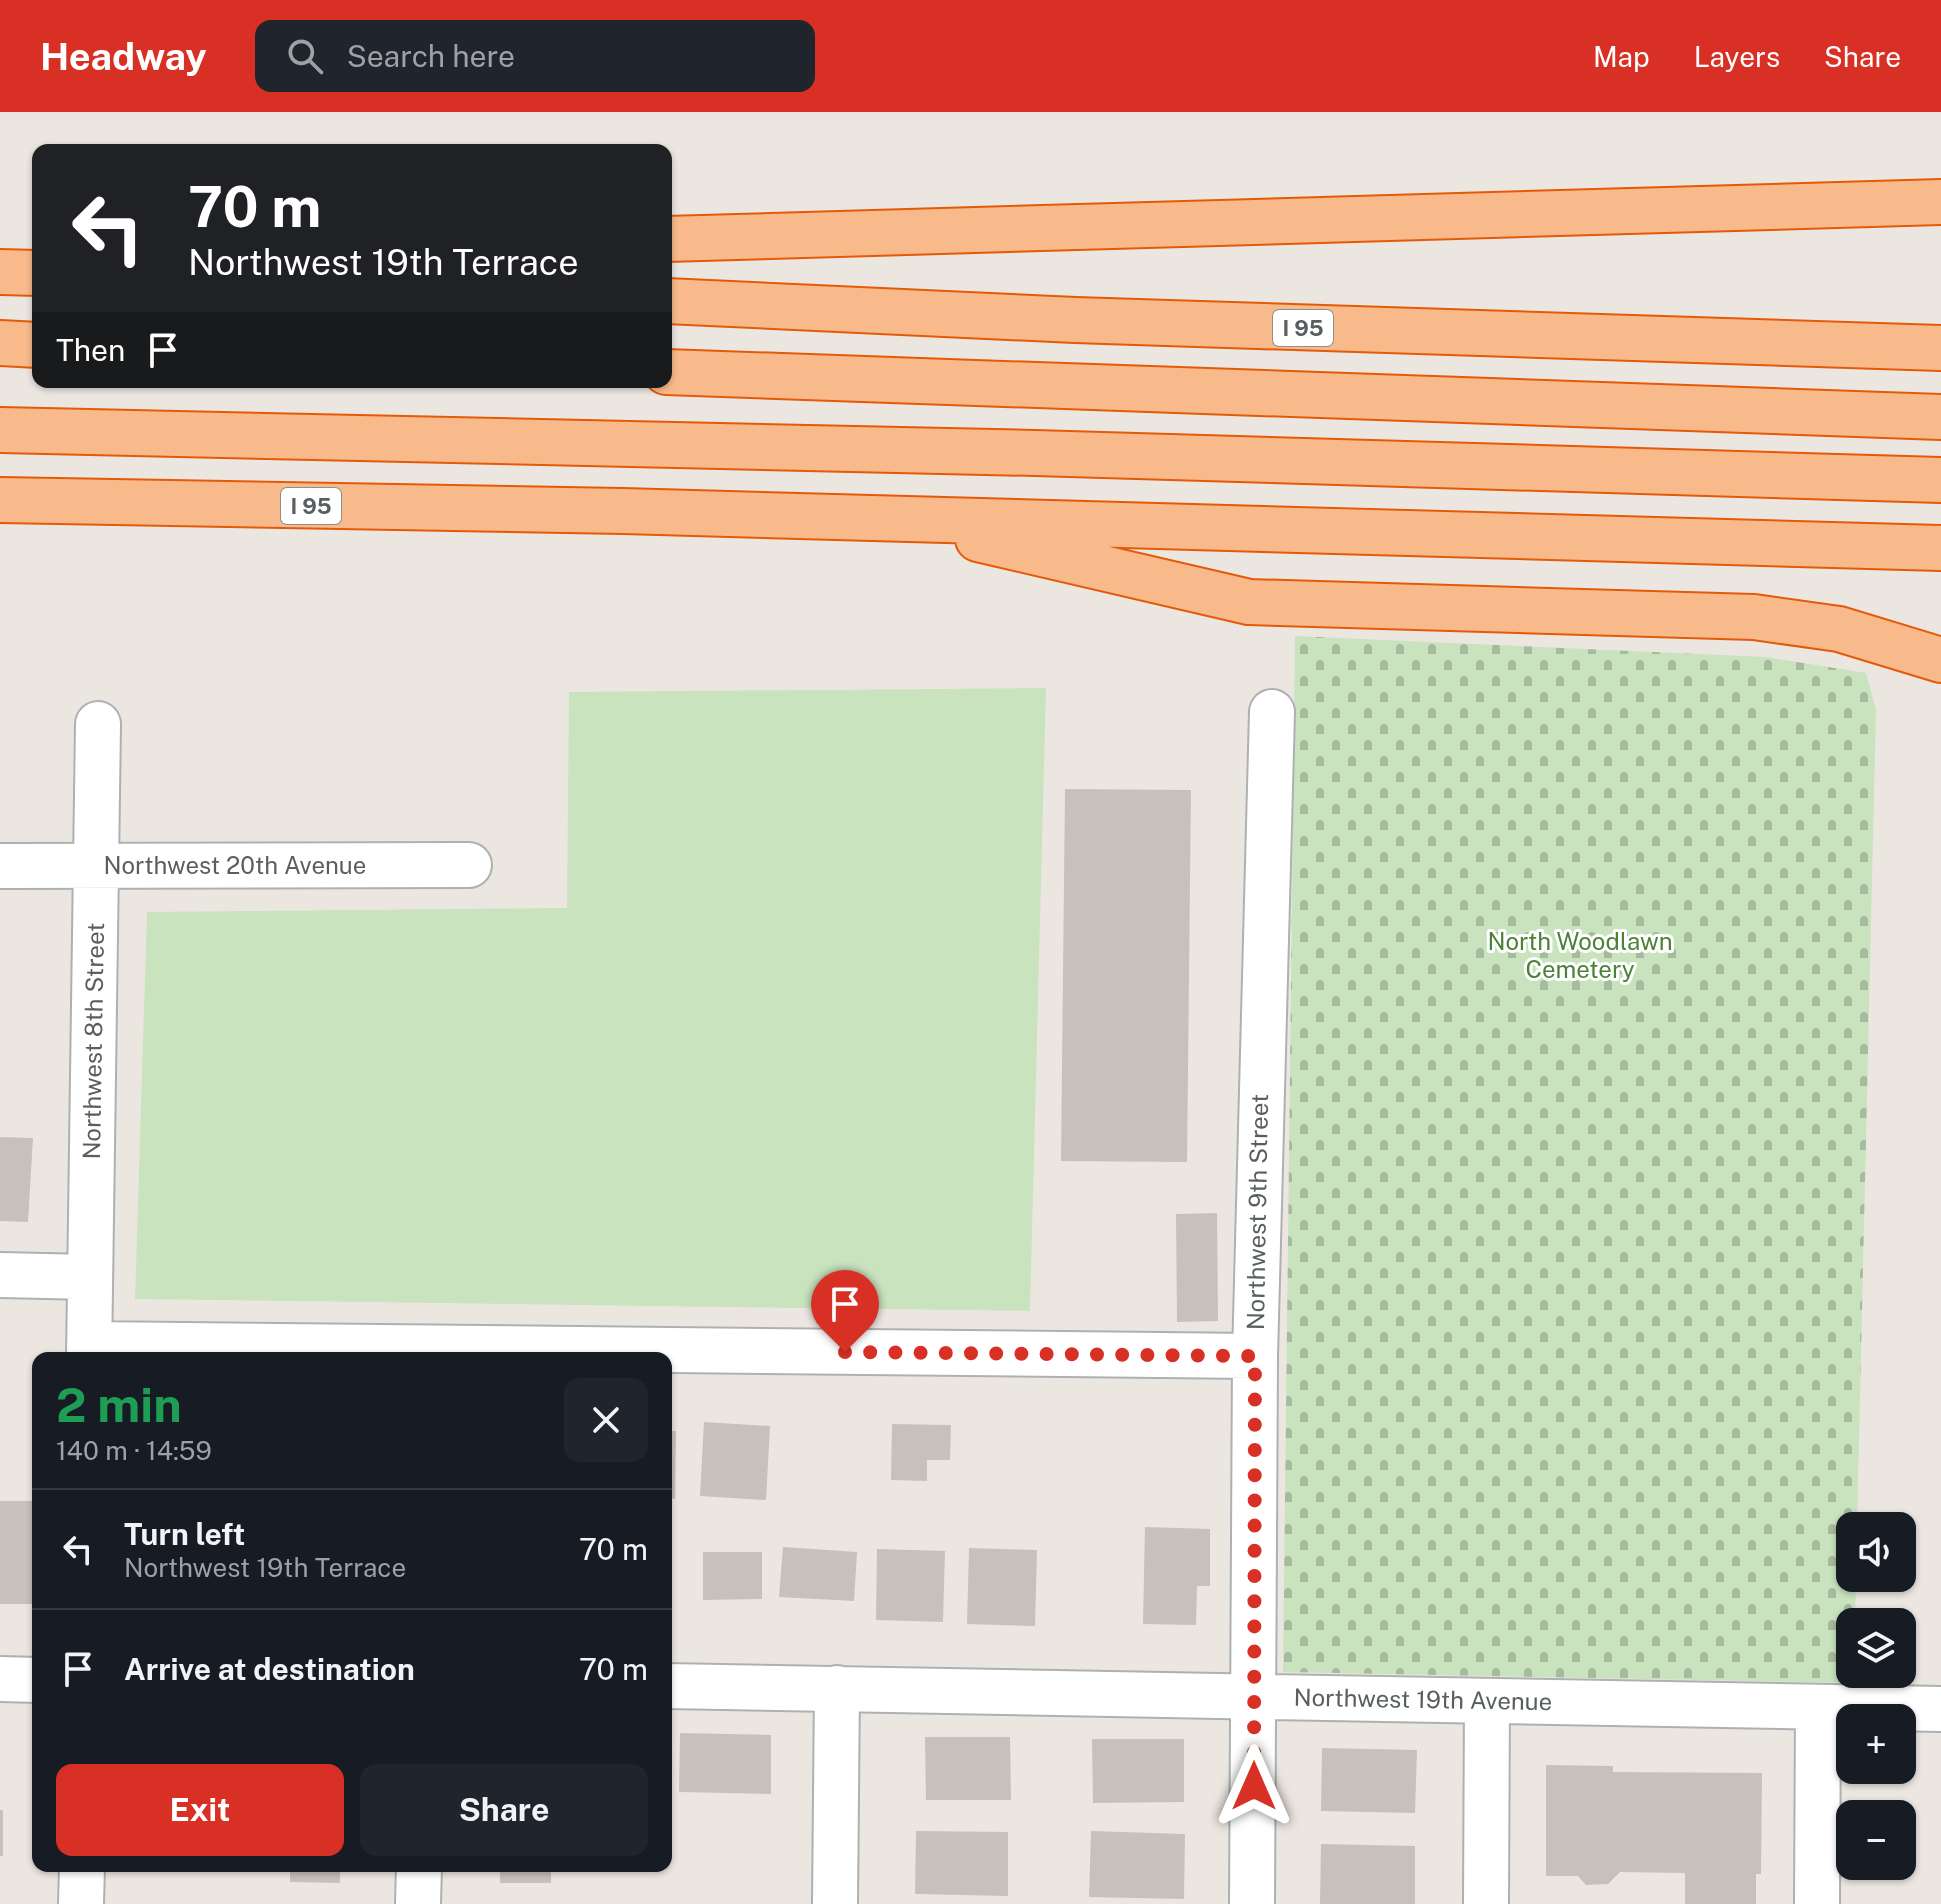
<!DOCTYPE html>
<meta charset="utf-8">
<style>
body{margin:0;font-family:"Public Sans",sans-serif;background:#20242c;color:#f1f3f6;height:100vh;display:flex;flex-direction:column;font-size:30px;white-space:nowrap}
*{box-sizing:border-box;margin:0}
p{font-size:26px;color:#9ea1a6}
.icon{flex:none;width:44px;height:44px;fill:none;stroke:currentColor;stroke-width:2;stroke-linecap:round;stroke-linejoin:round}
.map{position:relative;flex:1;overflow:hidden}
.drawer{position:absolute;left:32px;top:1240px;width:640px;height:520px;display:flex;flex-direction:column;background:#171b24;border-radius:16px;box-shadow:0 2px 6px #0004}
.drawer>*{flex:none}
.guide{position:absolute;left:32px;top:32px;width:640px;height:244px;border-radius:16px;box-shadow:0 2px 6px #0004;background:#202124;color:#fff;overflow:hidden}
.buttons{position:absolute;left:1836px;top:1400px;display:grid;gap:16px}
.buttons a{display:grid;place-items:center;width:80px;height:80px;border-radius:16px;background:#171b24;box-shadow:0 2px 6px #0004;font-size:40px}
.pin{position:absolute;display:grid;place-items:center;width:68px;height:68px;color:#fff;margin:-82px -34px;border-radius:50% 50% 50% 0;rotate:-45deg;box-shadow:0 0 8px #0007}
.pin .icon{rotate:45deg}
.me{position:absolute;width:88px;margin:-44px;rotate:0deg;stroke-linejoin:round;filter:drop-shadow(0 0 6px #0008)}
.turn{display:flex;align-items:center;gap:28px;height:168px;padding:0 24px;font-size:36px}
.turn .icon{width:104px;height:104px;stroke-width:2.5}
.turn b{display:block;font-size:56px;line-height:68px}
.then{display:flex;align-items:center;height:76px;padding:0 24px;background:#0003;gap:16px;font-size:30px}
.round{display:grid;place-items:center;flex:none;width:84px;height:84px;border-radius:16px;background:#20242c}
.head{display:flex;align-items:center;justify-content:space-between;height:136px;padding:0 24px}
h1{font-size:48px;font-weight:700;line-height:60px;color:#1e9e55}
.primary-button{display:flex;gap:16px;margin-top:auto;padding:16px 24px}
.primary-button a{flex:1;height:92px;border-radius:16px;background:#d93025;color:#fff;font-size:32px;font-weight:700;line-height:92px;text-align:center}
.primary-button a+a{background:#20242c;color:#f1f3f6}
ul{padding:0;list-style:none}
li{display:flex;align-items:center;gap:24px;height:120px;padding:0 24px;border-top:2px solid #363941}
li div{flex:1}
li b{display:block;font-size:30px}
li em{font-style:normal}
header{display:flex;align-items:center;gap:48px;box-sizing:border-box;height:112px;padding:0 40px;background:#d93025;color:#fff}
header strong{font-size:38px}
nav{display:flex;gap:44px;margin-inline-start:auto;font-size:28px}
.search{width:560px;height:72px;background:#20242c;display:flex;align-items:center;gap:20px;box-sizing:border-box;padding:0 28px;border-radius:16px;color:#9ea1a6;font-size:30px}
.map>svg:first-child{display:block}
.green{fill:#c9e3be}
.cemetery{fill:url(#cemetery-stones)}
.building{fill:#c7c1be}
.lines{fill:none;stroke-linecap:round;stroke-linejoin:round}
.street-casing{stroke:#adb1b3;stroke-width:48}
.highway-casing{stroke:#e45a09;stroke-width:48}
.street{stroke:#fff;stroke-width:44}
.highway{stroke:#f8ba8b;stroke-width:44}
.route{stroke:#d93025;stroke-width:14;stroke-dasharray:0 25.2}
.labels{text-anchor:middle;stroke-width:6;stroke-linejoin:round;paint-order:stroke}
.shield{fill:#fff;stroke:#8b8f90;stroke-width:2}
.shield-label{font-size:22px;font-weight:bold;fill:#595f61}
.street-label{font-size:24px;fill:#595f61;stroke:#fff}
.park-label{font-size:24px;fill:#4b8237;stroke:#fff}
</style>
<header>
<strong>Headway</strong>
<div class="search"><svg class="icon" aria-label="search" viewBox="0 0 24 24"><circle cx="10" cy="10" r="6"/><path d="M15 15l6 6"/></svg>Search here</div>
<nav><a>Map</a><a>Layers</a><a>Share</a></nav>
</header>
<div class="map">
<svg width="1941" height="1792" viewBox="0 0 1941 1792">
<defs>
<pattern id="cemetery-stones" width="16" height="16" patternUnits="userSpaceOnUse" patternTransform="scale(2)"><rect width="16" height="16" fill="#c9e3be"/><path d="M2 7V4a2 2 0 0 1 4 0v3zM10 15v-3a2 2 0 0 1 4 0v3z" fill="#a6bb9e"/></pattern>
</defs>
<rect width="100%" height="100%" fill="#ece6e1"/>
<path class="green" d="M1046,576L1030,1199L135,1187L147,800L567,796L569,580Z"/>
<path class="cemetery" d="M1295,524L1766,545L1866,561L1876,598L1857,1414H1850V1466H1856L1855,1510H1850L1853,1571L1283,1560Z"/>
<path class="building" d="M1065,677L1191,678L1187,1050L1061,1049Z
M0,1025L33,1026L28,1110L0,1109Z
M1217,1101L1218,1209L1177,1210L1176,1102Z
M704,1310L770,1314L766,1388L700,1384Z
M892,1312L951,1313L950,1348H927V1369L891,1368Z
M666,1319H676L675,1387L666,1386Z
M0,1389H38L35,1492H0Z
M1145,1415L1210,1417V1474H1197L1196,1513L1143,1512Z
M783,1435L857,1440L854,1489L779,1485Z
M969,1436L1037,1438L1035,1514L967,1512Z
M877,1437L945,1439L943,1510L876,1508Z
M703,1440H762V1487L703,1488Z
M680,1621L771,1623V1682L679,1680Z
M925,1625H1010L1011,1688H926Z
M1092,1627H1184V1690L1093,1691Z
M1322,1636L1417,1638L1415,1701L1321,1699Z
M1546,1653L1613,1654V1660L1762,1661L1761,1762H1756V1792H1685V1761L1620,1760L1608,1772L1586,1773L1578,1764H1546Z
M0,1698H3V1744H0Z
M916,1719L1008,1720V1784L915,1782Z
M1091,1719L1185,1722L1184,1787L1089,1785Z
M1321,1732L1415,1734V1792H1320Z
M290,1754H340V1771L290,1770Z
M500,1754H551V1771H500Z"/>
<g class="lines">
<defs>
<path id="street" d="M0,754L469,753
M0,1163L90,1165
M89,1232L1255,1244
M89,1246L98,612
M0,1567L38,1568
M666,1574L1941,1597
M81,1792L82,1754
M418,1792L419,1754
M835,1792L837,1576
M1252,1792L1255,1244L1272,600
M1486,1792L1487,1589
M1817,1792L1818,1596"/>
<path id="highway" d="M666,127L1941,90
M0,160L38,161
M666,189L1075,208L1941,236
M0,231L38,233
M666,260L1941,305
M0,318L1035,341L1941,368
M0,388L623,399L1941,436
M978,427L1249,490L1754,505L1839,517L1941,548"/>
</defs>
<use href="#street" class="street-casing"/>
<use href="#highway" class="highway-casing"/>
<use href="#street" class="street"/>
<use href="#highway" class="highway"/>
</g>
<g class="lines">
<path class="route" d="M845,1240L1255,1244L1254,1674"/>
</g>
<g class="labels">
<g class="shield">
<rect x="1273" y="198" width="60" height="36" rx="6"/>
<rect x="281" y="376" width="60" height="36" rx="6"/>
</g>
<g class="shield-label">
<text x="1303" y="224">I 95</text>
<text x="311" y="402">I 95</text>
</g>
<g class="street-label">
<text x="235" y="762">Northwest 20th Avenue</text>
<text transform="translate(94 929) rotate(-89)" y="8">Northwest 8th Street</text>
<text transform="translate(1258 1100) rotate(-89)" y="8">Northwest 9th Street</text>
<text transform="translate(1423 1588) rotate(1)" y="8">Northwest 19th Avenue</text>
</g>
<g class="park-label">
<text x="1580" y="838">North Woodlawn<tspan x="1580" dy="28">Cemetery</tspan></text>
</g>
</g>
</svg>
<div class="buttons">
<a><svg class="icon" aria-label="sound" viewBox="0 0 24 24"><path d="M4 9h4l5-4v14l-5-4H4zM17 9q2 3 0 6"/></svg></a>
<a><svg class="icon" aria-label="layers" viewBox="0 0 24 24"><path d="M12 4l9 5-9 5-9-5zM3 14l9 5 9-5"/></svg></a>
<a>+</a>
<a>−</a>
</div>
<div class="pin" style="left:845px;top:1240px;background:#d93025"><svg class="icon" aria-label="arrive" viewBox="0 0 24 24"><path d="M6 21V4h12l-3 4 3 4H6"/></svg></div>
<svg class="me" style="left:1254px;top:1674px" viewBox="-20 -20 40 40"><path d="M0-17L14 15 0 8-14 15z" fill="#d93025" stroke="#fff" stroke-width="4"/></svg>
<div class="guide">
<div class="turn"><svg class="icon" aria-label="left" viewBox="0 0 24 24"><path d="M17 20v-9H6M10 6l-5 5 5 5"/></svg><div><b>70 m</b>Northwest 19th Terrace</div></div>
<div class="then">Then<svg class="icon" aria-label="arrive" viewBox="0 0 24 24"><path d="M6 21V4h12l-3 4 3 4H6"/></svg></div>
</div>
<section class="drawer">
<div class="head"><div><h1>2 min</h1><p>140 m · 14:59</p></div><a class="round"><svg class="icon" aria-label="close" viewBox="0 0 24 24"><path d="M6 6l12 12M18 6L6 18"/></svg></a></div>
<ul>
<li><svg class="icon" aria-label="left" viewBox="0 0 24 24"><path d="M17 20v-9H6M10 6l-5 5 5 5"/></svg><div><b>Turn left</b><p>Northwest 19th Terrace</p></div><em>70 m</em></li>
<li><svg class="icon" aria-label="arrive" viewBox="0 0 24 24"><path d="M6 21V4h12l-3 4 3 4H6"/></svg><div><b>Arrive at destination</b></div><em>70 m</em></li>
</ul>
<div class="primary-button"><a>Exit</a><a>Share</a></div>
</section>
</div>
